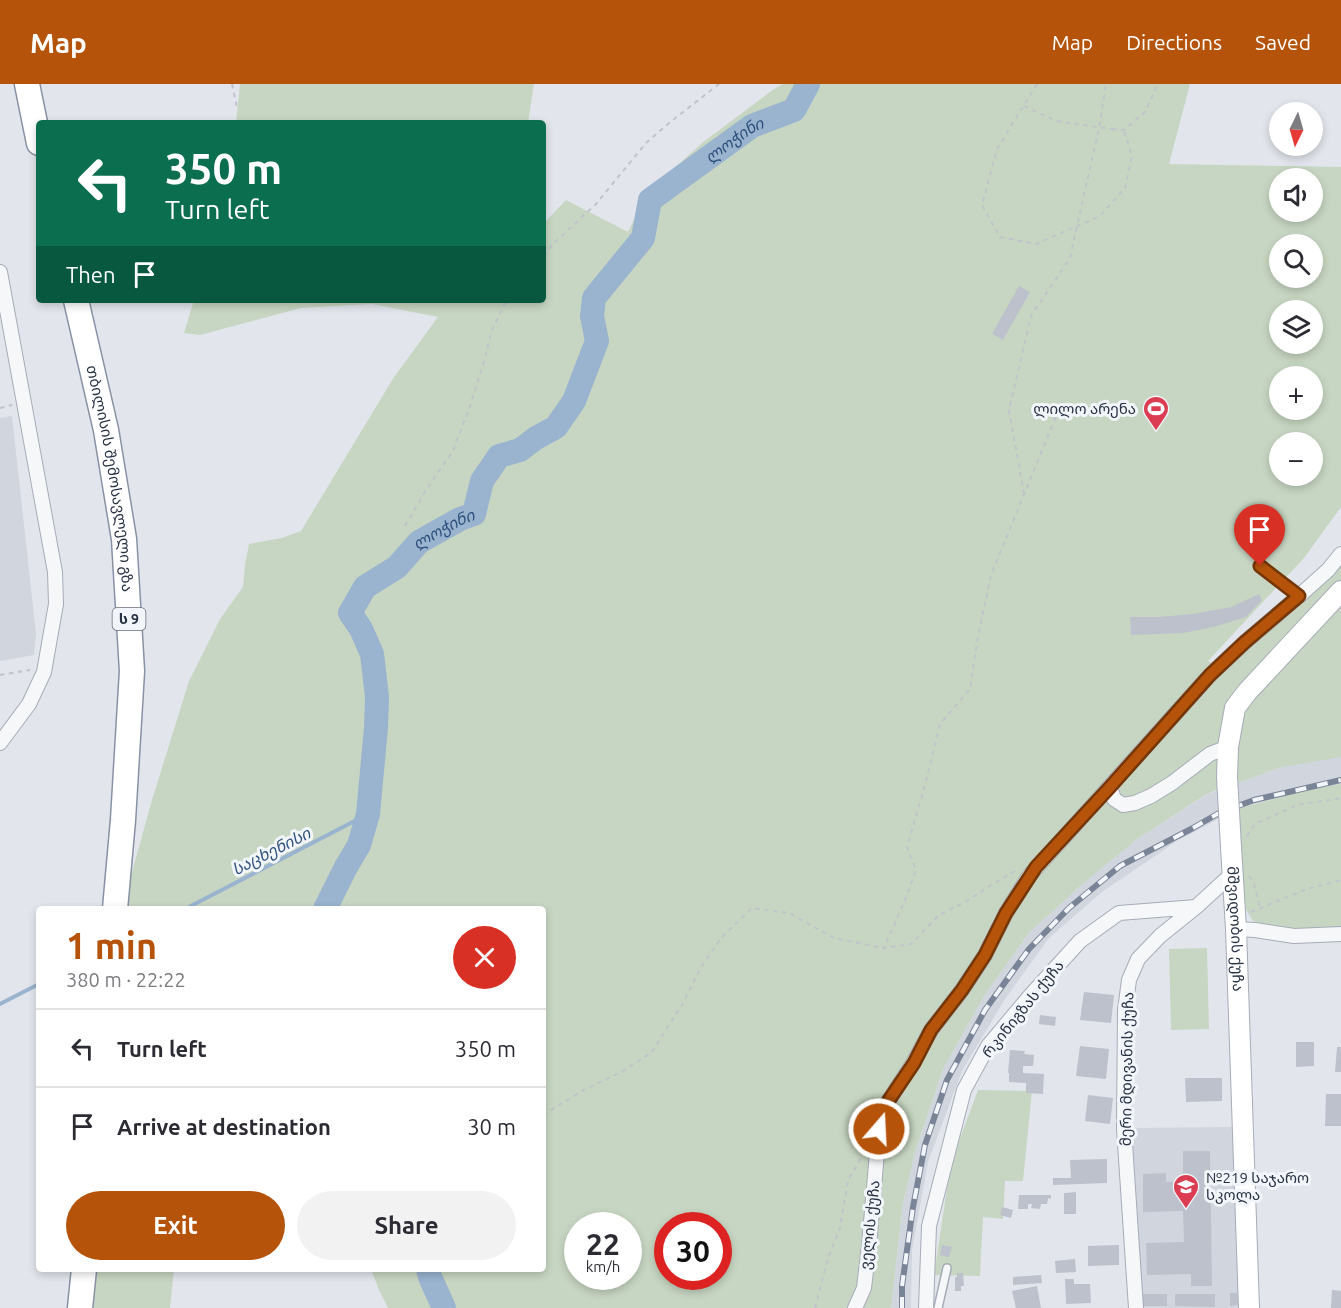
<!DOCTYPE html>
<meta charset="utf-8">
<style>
body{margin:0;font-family:Ubuntu,"Noto Sans Georgian",sans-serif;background:#f2f2f3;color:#2b2b33;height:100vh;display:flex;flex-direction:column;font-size:22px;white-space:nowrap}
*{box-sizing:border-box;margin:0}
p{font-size:20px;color:#7c7c81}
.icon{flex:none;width:33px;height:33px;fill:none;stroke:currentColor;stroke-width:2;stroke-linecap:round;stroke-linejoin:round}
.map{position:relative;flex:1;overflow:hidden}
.panel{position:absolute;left:36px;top:822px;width:510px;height:366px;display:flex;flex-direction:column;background:#fff;border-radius:6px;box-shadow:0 3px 9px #0003}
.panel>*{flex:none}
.hud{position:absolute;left:36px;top:36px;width:510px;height:183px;border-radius:6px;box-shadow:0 3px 9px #0003;background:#0b6e4f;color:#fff;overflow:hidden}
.needle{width:39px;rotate:185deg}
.buttons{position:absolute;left:1269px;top:18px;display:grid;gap:12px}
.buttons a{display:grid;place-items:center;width:54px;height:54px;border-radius:50%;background:#fff;box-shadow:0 3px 9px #0003;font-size:30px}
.speed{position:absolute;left:564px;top:1128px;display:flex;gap:12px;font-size:30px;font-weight:700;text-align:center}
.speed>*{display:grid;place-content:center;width:78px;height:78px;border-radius:50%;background:#fff;box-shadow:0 3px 9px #0003;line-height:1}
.speed small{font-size:15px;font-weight:400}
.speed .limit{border:9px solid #d22;background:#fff;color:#111}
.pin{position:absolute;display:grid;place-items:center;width:51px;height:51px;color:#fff;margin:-62px -26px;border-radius:50% 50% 50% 0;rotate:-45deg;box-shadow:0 0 6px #0007}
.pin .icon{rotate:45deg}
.me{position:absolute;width:66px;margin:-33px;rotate:19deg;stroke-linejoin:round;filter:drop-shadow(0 0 4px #0008)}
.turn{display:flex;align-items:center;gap:21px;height:126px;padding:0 30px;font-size:27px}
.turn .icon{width:78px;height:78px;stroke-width:2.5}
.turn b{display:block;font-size:42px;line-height:51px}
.then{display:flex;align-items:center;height:57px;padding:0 30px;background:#0003;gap:12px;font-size:22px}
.round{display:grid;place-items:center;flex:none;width:63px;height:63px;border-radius:32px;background:#f2f2f3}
.headline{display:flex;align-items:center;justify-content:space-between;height:102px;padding:0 30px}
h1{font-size:36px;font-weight:700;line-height:45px;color:#b45309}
.primary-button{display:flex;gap:12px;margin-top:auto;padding:12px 30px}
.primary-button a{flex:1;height:69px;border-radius:36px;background:#b45309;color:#fff;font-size:24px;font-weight:700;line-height:69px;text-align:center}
.primary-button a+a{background:#f2f2f3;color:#2b2b33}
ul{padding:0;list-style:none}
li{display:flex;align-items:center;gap:18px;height:78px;padding:0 30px;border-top:2px solid #e1e1e2}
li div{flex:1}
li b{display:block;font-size:22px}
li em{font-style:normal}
header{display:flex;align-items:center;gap:36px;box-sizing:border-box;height:84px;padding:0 30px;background:#b45309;color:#fff}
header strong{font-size:28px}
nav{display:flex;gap:33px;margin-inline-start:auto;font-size:21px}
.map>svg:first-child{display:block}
.built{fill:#d0d5de}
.green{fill:#c7d6c2;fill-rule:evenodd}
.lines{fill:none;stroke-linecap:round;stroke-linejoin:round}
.stream{stroke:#9ab3cf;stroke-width:4}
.river{stroke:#9ab3cf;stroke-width:24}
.building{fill:#bcc1cc}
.lane-casing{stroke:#a6acb7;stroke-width:10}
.street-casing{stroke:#a6acb7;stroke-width:16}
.secondary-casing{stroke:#a6acb7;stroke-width:22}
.highway-casing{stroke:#8892a4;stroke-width:27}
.path{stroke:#c0c4ca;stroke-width:2;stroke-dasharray:4.5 4.5;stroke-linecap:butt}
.lane{stroke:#f5f7f9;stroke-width:7}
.street{stroke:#f5f7f9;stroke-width:14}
.secondary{stroke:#fff;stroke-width:20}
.highway{stroke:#fff;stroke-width:24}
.rail-casing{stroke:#7a8497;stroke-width:6}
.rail{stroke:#f2f5f9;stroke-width:4;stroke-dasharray:11;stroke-linecap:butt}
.secondary-bridge-casing{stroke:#a6acb7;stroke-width:22;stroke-linecap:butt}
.path-bridge{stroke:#c0c4ca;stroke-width:2;stroke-dasharray:4.5 4.5;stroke-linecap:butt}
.secondary-bridge{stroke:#fff;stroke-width:20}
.route-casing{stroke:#753606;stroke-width:15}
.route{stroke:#b45309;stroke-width:10}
.labels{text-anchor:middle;stroke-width:6;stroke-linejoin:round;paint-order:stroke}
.shield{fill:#f2f5f9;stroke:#656c7b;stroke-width:1.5}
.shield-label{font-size:14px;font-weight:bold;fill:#283245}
.poi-label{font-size:15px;fill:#283245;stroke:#f2f5f9;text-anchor:end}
.street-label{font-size:15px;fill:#283245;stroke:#f2f5f9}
.water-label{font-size:16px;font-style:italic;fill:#2e507d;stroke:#f2f5f9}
</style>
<header>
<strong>Map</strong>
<nav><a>Map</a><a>Directions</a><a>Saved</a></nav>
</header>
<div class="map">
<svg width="1341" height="1224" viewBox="0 0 1341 1224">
<rect width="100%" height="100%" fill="#e2e6ec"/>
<path class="built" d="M12,332L36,550L34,571L0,577V334Z
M1336,673H1341V700L1311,705L1237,725L1177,757L1102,808L1049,854L1005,915L962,987L928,1078L912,1166L911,1224H891L903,1119L916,1065L943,985L984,912L1028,850L1079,803L1137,755L1208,710L1278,684Z
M1236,1043L1241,1224H1141L1128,1044Z"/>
<path class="green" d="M240,0H534L528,39H236Z
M783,0H1190L1169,80L1341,83V423L1304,474L1208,577L1227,586L1341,465V499L1240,604L1219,705L1207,710L1137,755L1079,803L1028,850L984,912L943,985L916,1065L903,1119L891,1224H388L379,1206L371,1185H543V825H123L124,817L152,716L189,597L220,535L243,503L245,481L249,460L282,454L301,447L394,293L438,233L372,220L301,224L200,251L184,249L194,216H543V140L566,116L628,148L647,109L702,59L774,5ZM1280,94H1312V128H1280ZM1280,160H1312V194H1280ZM1280,226H1312V260H1280ZM1280,292H1312V326H1280ZM1280,358H1312V392H1280ZM578,1142H628V1192H578ZM668,1142H718V1192H668Z
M1341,516V673L1278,684L1235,700L1238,645L1249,621L1299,560Z
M1341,700V845H1275L1253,837L1240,816L1237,725L1311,705Z
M1207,864L1209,945L1171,946L1169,865Z
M978,1006L1032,1007L1023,1097H1005L1003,1135L983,1133L980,1192L934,1191L947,1104L959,1057Z
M94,1185H174L170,1224H91Z"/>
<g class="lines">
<path class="stream" d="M185,825L368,730
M0,920L39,900"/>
<g class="river">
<path id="s1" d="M325,825L346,783L359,761L368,730L376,644L377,613L372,570L361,545L350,529L365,503L397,483L419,458L460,435L474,430L482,397L499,372L520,366L536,354L556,343L574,317L597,257L592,232L594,214L643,154L650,116L752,42L794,26L808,0"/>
<path d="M428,1185L430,1193L444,1224"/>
</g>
</g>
<path class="building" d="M1019,202L1030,208L1003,256L992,250Z
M1259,510L1262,516L1246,533L1214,543L1183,549L1131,551L1130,533H1159L1192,530L1231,523Z
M1084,908L1114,911L1111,939L1080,936Z
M1040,931L1056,933L1055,942L1039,940Z
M1296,958H1314V982L1296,983Z
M1080,962L1109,965L1106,995L1076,992Z
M1337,963H1341V988H1335Z
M1010,966L1025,967L1024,970L1034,971L1033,982H1023V989L1044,990L1043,1010L1026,1009V999L1009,998V989H1008Z
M1185,994H1222V1017L1186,1018Z
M1326,1010H1341V1042H1325Z
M1088,1011L1113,1014L1110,1040L1085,1037Z
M1183,1067H1210L1212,1202H1191V1190L1147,1191L1146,1159L1184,1158L1183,1127L1143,1128V1090L1166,1089V1098L1183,1097Z
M1107,1075V1099L1053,1101V1094H1071L1070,1076Z
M1076,1108V1130H1064V1109Z
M1019,1111H1051V1115L1048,1114L1047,1120H1041L1040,1125L1031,1124L1032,1120H1028V1125H1018Z
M1002,1123L1013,1126L1011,1134L1000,1131Z
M942,1161L952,1163L949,1173L940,1171Z
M1119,1161V1181L1088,1182V1162Z
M1075,1175L1076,1188L1056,1189L1055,1177Z
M957,1189H963L964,1202H961V1207H955V1193H957Z
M1041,1191L1042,1199L1013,1201V1193Z
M1065,1195H1074V1200H1090L1091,1219L1066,1220Z
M1037,1202L1041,1224H1016L1012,1207Z
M1332,1206L1341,1207V1224H1331Z
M1230,1209H1237L1238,1221L1230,1222Z
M1143,1210H1167V1222H1143Z
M1175,1210H1215V1223L1175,1222Z"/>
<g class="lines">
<defs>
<path id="lane" d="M1260,482L1299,512
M938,1224L947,1184"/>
<path id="street" d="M0,188L55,488L56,520L44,588L29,620L0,659
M1110,703L1114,715L1123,721L1135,719L1151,712L1172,699L1210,670L1228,663
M1236,845L1255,846L1294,852L1341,850
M855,1224L864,1204L869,1162L879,1045L889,1016L913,979L931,946L962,906L985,871L1006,829L1029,792L1210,591L1245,558L1299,512L1328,486L1341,470
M926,1224L929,1142L964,1006L988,962L1029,913L1080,857L1119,829L1196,823
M1136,1224L1124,1045L1125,926L1129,896L1138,875L1160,852L1196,823L1232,790"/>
<g id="secondary">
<path d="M1227,693L1228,663L1235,624L1247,608L1341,507"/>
<path id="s2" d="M1231,763L1236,845L1249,1224"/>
</g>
<g id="highway">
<path d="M27,0L39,59"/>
<path id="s3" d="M76,216L106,346L124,455L132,587L123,736L115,825"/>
<path d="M80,1224L84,1185"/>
</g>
</defs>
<use href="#lane" class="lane-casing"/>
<use href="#street" class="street-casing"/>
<use href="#secondary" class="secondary-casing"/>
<use href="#highway" class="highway-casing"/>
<path class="path" d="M232,0L237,24
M1037,0L997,65L982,121L1000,153L1036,160L1100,132L1125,104L1132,72L1124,46
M1024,22L1056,37L1083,41
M1112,45L1124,46L1145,28L1158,0
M543,172L554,159L596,120L646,59L669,39L719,0
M0,324L12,321
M1024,410L1009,326L1031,232L1070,174L1099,44L1106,0
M405,442L426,406L453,367L471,319L485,274L491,249L504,221L508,216
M0,591L30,586
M1247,752L1255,740L1297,721L1341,714
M1015,787L991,801L967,817L939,831L911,860L884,864L905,816L916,786L907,763L924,705L940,640L970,605L978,552L991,491L1062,318
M1249,792L1254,800L1260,824
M1251,828L1307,805L1341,796
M543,1031L582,1007L621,988L651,969L682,921L701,883L722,853L752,824L789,829L834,854L884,864
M815,1224L828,1174L840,1144L848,1096L862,1073"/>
<use href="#lane" class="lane"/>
<use href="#street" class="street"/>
<use href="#secondary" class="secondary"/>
<use href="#highway" class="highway"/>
<defs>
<path id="rail" d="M902,1224V1202L913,1123L925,1061L947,996L985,926L1029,865L1069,824L1120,782L1193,744L1219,729L1254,716L1341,696"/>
</defs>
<use href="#rail" class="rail-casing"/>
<use href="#rail" class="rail"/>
<defs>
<path id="secondary-bridge" d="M1227,693L1231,763"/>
</defs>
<use href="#secondary-bridge" class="secondary-bridge-casing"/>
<path class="path-bridge" d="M1083,41L1112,45"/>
<use href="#secondary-bridge" class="secondary-bridge"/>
</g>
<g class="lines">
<defs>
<path id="route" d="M879,1045L889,1016L914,979L931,946L962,906L985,871L1006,829L1036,783L1110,703L1210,591L1245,558L1299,512L1260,482"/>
</defs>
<use href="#route" class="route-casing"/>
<use href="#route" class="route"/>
</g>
<defs>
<symbol id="stadium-pin" viewBox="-11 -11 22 30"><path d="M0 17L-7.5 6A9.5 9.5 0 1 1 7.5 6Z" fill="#db3d52" stroke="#f2f5f9"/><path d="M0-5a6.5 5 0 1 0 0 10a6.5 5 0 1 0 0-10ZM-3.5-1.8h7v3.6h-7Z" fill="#fff"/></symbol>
<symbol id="school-pin" viewBox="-11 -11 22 30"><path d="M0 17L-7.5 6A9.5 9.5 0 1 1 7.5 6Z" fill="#db3d52" stroke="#f2f5f9"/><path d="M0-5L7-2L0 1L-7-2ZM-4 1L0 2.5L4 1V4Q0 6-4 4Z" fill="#fff"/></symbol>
</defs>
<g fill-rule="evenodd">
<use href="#stadium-pin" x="1141" y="310" width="30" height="40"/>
<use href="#school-pin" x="1171" y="1088" width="30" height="40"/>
</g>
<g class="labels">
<rect class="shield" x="112.5" y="524" width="33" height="22" rx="4.5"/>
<g class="shield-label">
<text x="129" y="540">ს 9</text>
</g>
<g class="poi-label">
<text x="1136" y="330">ლილო არენა</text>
<text x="1206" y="1099" text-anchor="start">№219 საჯარო<tspan x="1206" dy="17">სკოლა</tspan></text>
</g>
<g class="street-label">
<text dy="5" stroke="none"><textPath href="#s3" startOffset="182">თბილისის შემოსავლელი გზა</textPath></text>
<text dy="5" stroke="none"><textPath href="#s2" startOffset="82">მშვიდობის ქუჩა</textPath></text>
<text transform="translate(1023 925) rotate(-51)" y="5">რკინიგზას ქუჩა</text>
<text transform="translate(1127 985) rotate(-89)" y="5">მერი მდივანის ქუჩა</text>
<text transform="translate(870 1141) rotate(-84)" y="5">ველის ქუჩა</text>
</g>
<g class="water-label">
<text dy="6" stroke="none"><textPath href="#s1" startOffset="963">ლოჭინი</textPath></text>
<text dy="6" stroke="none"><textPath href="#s1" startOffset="441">ლოჭინი</textPath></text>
<text transform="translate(271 767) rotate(-27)" y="6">საცხენისი</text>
</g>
</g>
</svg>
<div class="buttons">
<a><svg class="needle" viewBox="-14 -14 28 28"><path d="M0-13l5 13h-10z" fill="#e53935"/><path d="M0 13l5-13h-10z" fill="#7c7c81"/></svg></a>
<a><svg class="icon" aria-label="sound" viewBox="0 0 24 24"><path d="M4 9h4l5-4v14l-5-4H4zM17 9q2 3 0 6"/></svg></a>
<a><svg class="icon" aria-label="search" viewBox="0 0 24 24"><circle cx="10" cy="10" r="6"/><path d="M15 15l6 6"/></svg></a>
<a><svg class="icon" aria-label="layers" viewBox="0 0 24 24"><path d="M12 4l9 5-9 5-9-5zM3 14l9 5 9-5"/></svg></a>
<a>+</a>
<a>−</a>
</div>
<div class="speed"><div>22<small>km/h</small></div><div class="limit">30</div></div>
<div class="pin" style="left:1260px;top:482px;background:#d93025"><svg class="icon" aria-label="arrive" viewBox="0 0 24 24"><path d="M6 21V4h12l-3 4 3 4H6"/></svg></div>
<svg class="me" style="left:879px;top:1045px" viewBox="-20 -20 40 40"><circle r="17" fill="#b45309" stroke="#fff" stroke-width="3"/><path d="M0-11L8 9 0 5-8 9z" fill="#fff"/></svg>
<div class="hud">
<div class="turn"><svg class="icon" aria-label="left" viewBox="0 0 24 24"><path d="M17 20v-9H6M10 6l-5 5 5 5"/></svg><div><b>350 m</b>Turn left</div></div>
<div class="then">Then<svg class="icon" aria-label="arrive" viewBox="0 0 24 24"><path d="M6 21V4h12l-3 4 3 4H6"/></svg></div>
</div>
<section class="panel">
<div class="headline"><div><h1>1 min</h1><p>380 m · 22:22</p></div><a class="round" style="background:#d93025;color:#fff"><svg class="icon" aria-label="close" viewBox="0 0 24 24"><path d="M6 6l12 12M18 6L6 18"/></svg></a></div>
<ul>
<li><svg class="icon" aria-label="left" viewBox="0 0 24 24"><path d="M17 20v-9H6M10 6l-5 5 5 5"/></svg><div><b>Turn left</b></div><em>350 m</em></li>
<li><svg class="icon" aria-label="arrive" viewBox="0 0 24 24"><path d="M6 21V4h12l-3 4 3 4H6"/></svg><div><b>Arrive at destination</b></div><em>30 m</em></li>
</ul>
<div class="primary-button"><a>Exit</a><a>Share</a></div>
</section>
</div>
